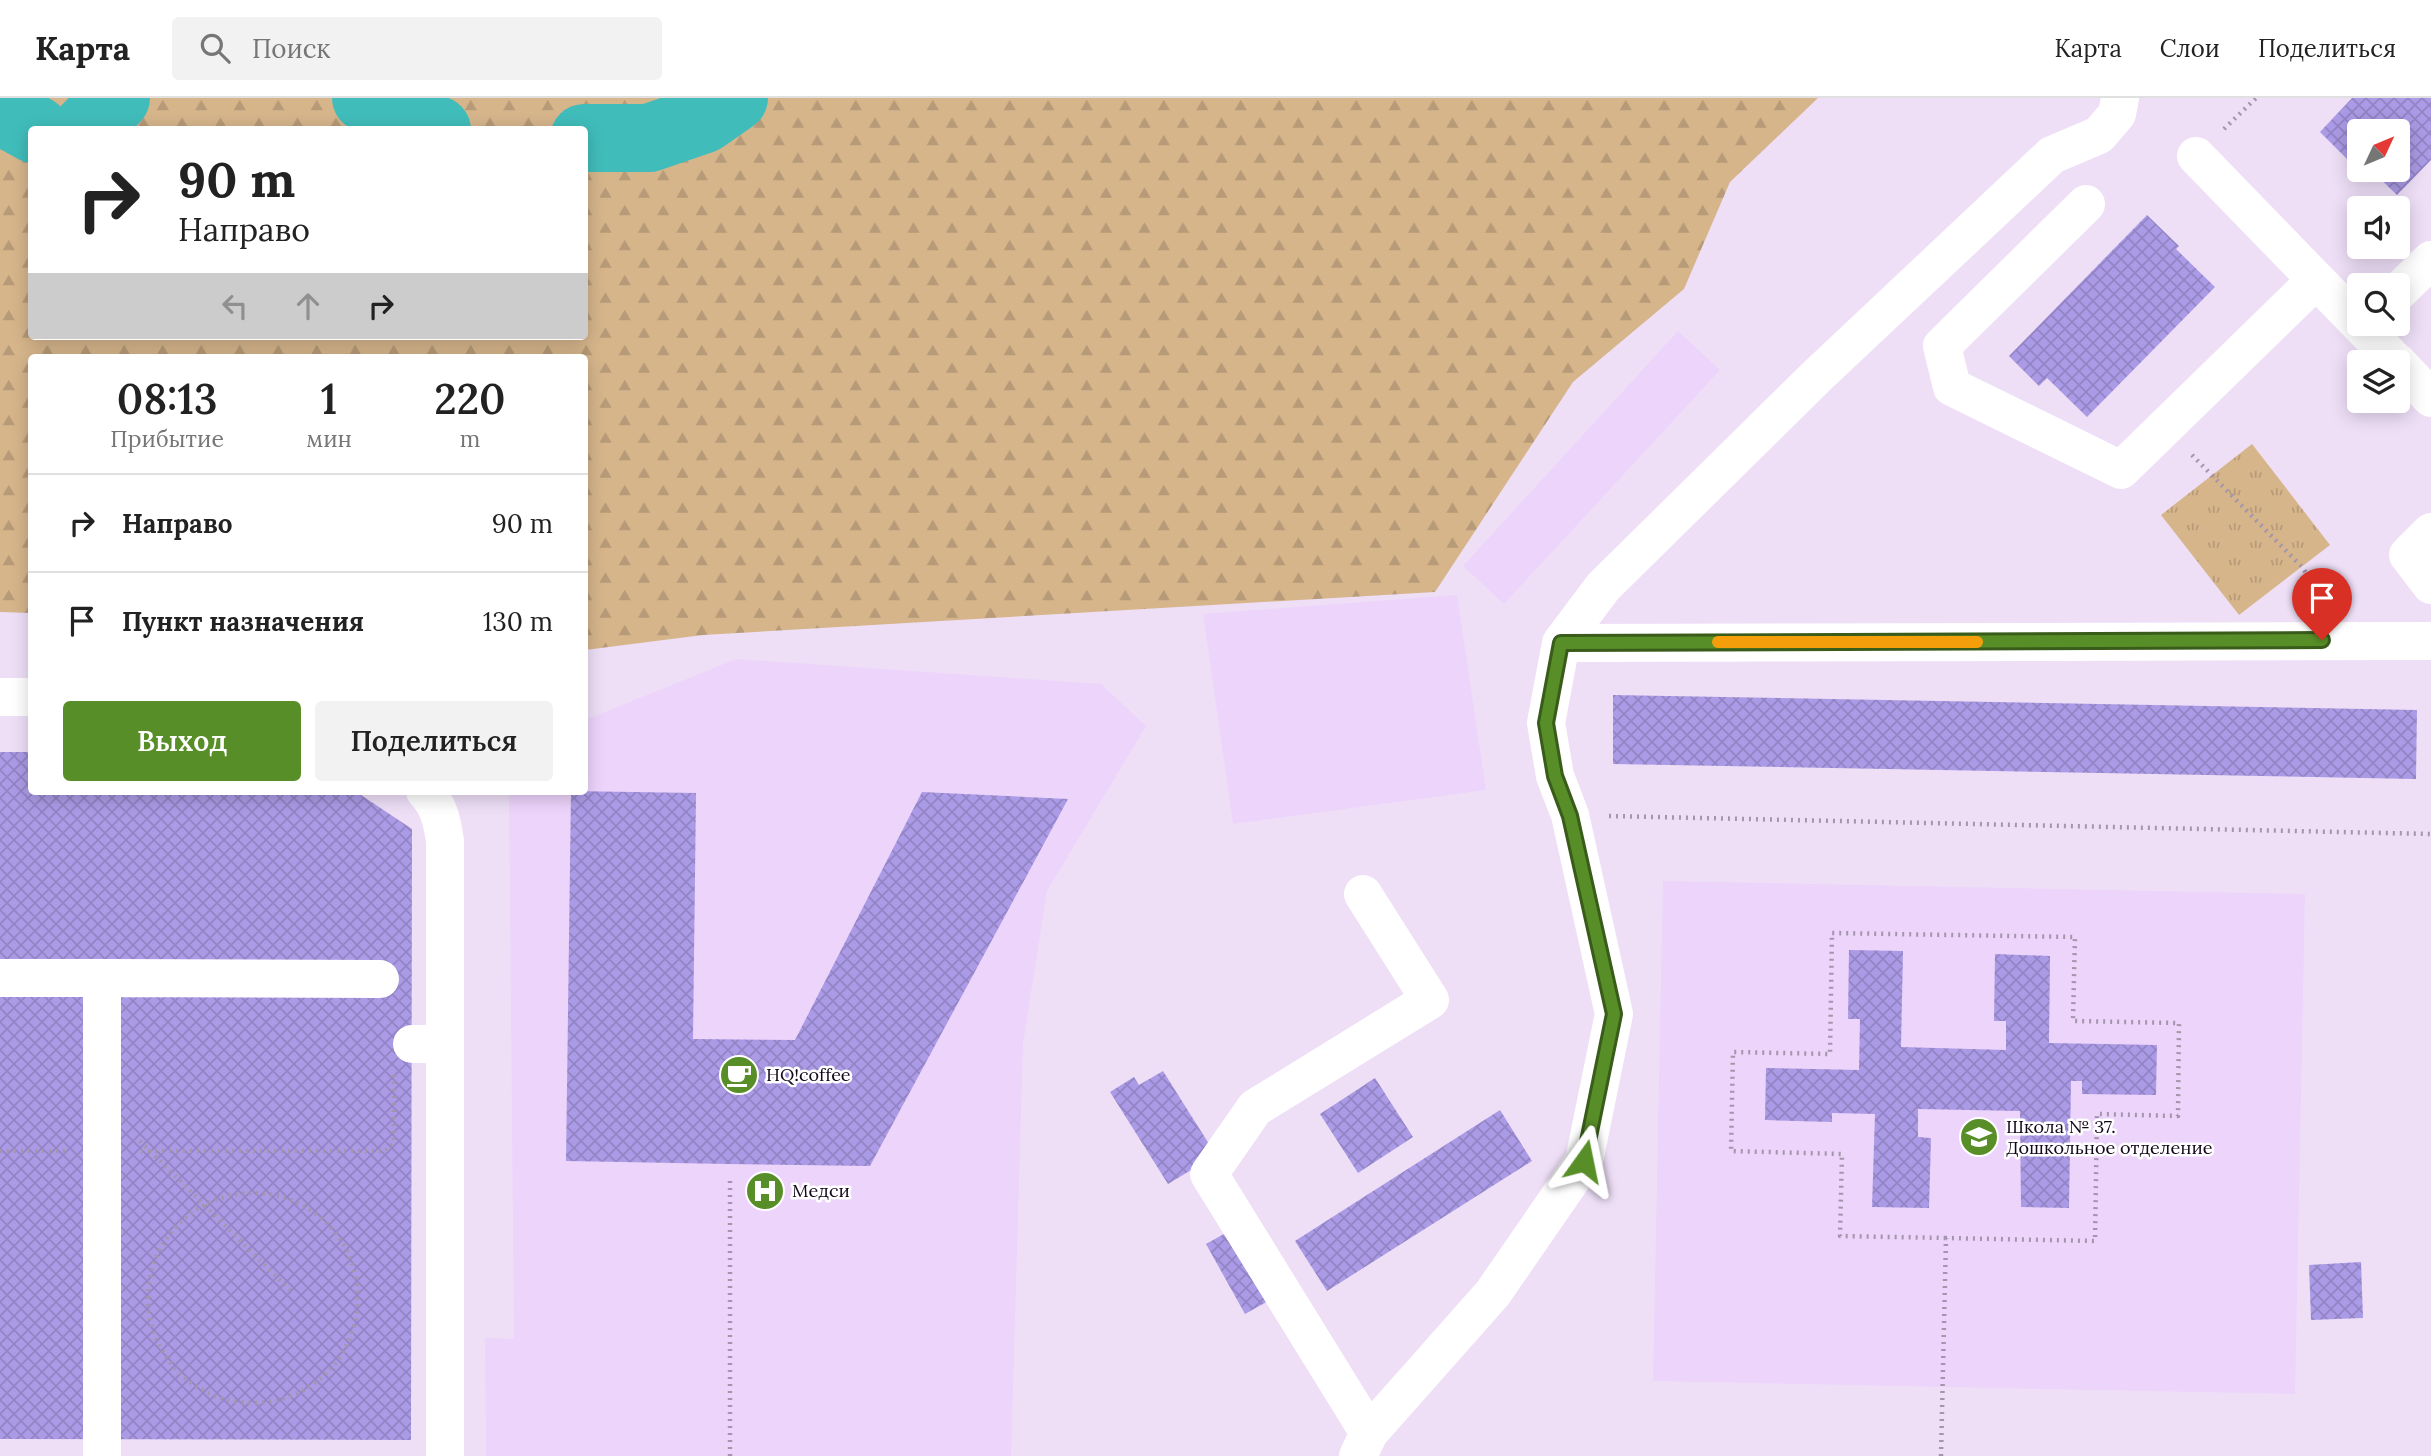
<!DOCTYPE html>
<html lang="ru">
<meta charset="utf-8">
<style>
body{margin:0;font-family:Lora,serif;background:#f2f2f2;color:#222;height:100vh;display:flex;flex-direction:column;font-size:26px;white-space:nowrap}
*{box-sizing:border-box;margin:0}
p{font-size:23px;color:#767676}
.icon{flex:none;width:38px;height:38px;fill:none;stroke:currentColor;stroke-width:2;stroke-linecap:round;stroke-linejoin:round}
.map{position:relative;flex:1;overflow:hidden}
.drawer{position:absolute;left:28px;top:256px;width:560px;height:441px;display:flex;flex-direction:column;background:#fff;border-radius:7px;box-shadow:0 4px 18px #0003}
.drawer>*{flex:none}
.banner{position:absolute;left:28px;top:28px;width:560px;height:214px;border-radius:7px;box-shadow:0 4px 18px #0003;background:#fff;color:#222;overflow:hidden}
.needle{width:46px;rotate:46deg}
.fabs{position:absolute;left:2347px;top:21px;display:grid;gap:14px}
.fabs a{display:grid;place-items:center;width:63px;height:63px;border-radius:7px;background:#fff;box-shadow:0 4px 18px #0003;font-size:35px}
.pin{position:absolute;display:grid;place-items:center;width:60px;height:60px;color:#fff;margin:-72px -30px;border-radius:50% 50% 50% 0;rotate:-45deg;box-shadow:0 0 7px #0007}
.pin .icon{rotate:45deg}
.me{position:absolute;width:77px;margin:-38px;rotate:12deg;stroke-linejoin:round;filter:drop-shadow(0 0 5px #0008)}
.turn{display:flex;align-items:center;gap:24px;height:147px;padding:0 35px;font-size:32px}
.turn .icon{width:91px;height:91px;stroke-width:2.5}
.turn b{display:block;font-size:49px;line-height:60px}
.lanes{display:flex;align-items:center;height:66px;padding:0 35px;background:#0003;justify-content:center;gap:35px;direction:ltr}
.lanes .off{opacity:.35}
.eta{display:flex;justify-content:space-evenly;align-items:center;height:119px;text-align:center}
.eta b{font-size:42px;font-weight:600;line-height:49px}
.action{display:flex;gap:14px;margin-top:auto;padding:14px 35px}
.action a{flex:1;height:80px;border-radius:7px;background:#588e28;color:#fff;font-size:28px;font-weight:600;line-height:80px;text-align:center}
.action a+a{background:#f2f2f2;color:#222}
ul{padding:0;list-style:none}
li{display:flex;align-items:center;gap:21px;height:98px;padding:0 35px;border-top:2px solid #e0e0e0}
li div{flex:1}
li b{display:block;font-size:26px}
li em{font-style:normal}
header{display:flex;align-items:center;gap:42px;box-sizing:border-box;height:98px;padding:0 35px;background:#fff;border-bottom:2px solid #e0e0e0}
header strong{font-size:33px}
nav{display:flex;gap:38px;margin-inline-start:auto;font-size:24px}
.search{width:490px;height:63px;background:#f2f2f2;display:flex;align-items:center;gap:18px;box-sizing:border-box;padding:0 24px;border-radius:7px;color:#767676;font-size:26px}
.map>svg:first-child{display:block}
.built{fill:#edd4fb}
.grass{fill:url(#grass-tufts)}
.forest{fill:url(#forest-firs);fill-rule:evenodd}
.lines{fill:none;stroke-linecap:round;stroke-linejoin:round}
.river{stroke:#40bdbb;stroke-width:68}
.building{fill:url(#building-cross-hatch)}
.path{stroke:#a395ab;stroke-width:4.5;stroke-dasharray:2 5;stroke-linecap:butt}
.minor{stroke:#fff;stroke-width:38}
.route-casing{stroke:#395c1a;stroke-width:18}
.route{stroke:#588e28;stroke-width:12}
.slow{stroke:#f59e0b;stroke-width:12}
.labels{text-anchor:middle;stroke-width:5;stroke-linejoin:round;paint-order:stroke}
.poi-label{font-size:18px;fill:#13071a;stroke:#fff;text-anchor:start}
</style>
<header>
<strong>Карта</strong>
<div class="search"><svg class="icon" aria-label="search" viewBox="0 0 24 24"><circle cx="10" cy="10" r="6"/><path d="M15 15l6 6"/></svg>Поиск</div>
<nav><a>Карта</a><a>Слои</a><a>Поделиться</a></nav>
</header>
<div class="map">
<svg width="2431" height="1358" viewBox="0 0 2431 1358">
<defs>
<pattern id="grass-tufts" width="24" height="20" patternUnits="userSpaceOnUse" patternTransform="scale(1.75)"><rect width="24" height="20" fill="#d6b58b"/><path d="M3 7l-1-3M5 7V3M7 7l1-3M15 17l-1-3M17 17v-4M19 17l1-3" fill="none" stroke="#b79a77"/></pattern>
<pattern id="forest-firs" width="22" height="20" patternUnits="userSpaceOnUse" patternTransform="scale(1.75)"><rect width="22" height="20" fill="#d6b58b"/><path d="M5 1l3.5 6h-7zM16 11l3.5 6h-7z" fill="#b79a77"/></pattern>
<pattern id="building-cross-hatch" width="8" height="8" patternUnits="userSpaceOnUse" patternTransform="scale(1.75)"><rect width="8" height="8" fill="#ab9be6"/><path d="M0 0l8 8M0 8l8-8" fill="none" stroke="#9284c5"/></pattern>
</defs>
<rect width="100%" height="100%" fill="#eedff7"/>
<path class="built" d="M1678,233L1720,272L1504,506L1463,468Z
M1457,497L1486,692L1233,726L1203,516Z
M736,561L1101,586L1146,628L1047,793L1023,946L1011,1358H486L485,1240L514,1241L509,693H584L585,622Z
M1663,783L2305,796L2295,1296L1653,1283Z"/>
<path class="grass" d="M2252,346L2330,447L2239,517L2161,417Z"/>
<path class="forest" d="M0,0H1818L1730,84L1684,191L1573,284L1435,494L703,537L585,552L584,259H32L31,515L0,514ZM32,32H584V238H32Z"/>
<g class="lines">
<path class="river" d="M366,0L417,27L437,32
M0,12L36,32
M85,32L116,0
M584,40H649L704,21L734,0"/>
</g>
<path class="building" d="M2352,0H2431V62L2397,97L2371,72H2398V33H2359V60L2354,55L2348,62L2320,34Z
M2147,117L2179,148L2176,151L2215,189L2087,319L2047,280L2039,288L2009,258Z
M1613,597L2417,612L2416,681L1613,666Z
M0,654H32V693H355L412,731L411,1342L0,1341Z
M571,693L696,695L693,941L795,942L922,694L1068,701L870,1068L729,1066L566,1063Z
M1849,852L1903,853L1901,949L2006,952V923H1994L1995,856L2050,858L2049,945L2157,947L2156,997L2082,996V983H2071L2069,1110L2021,1109L2020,1013L1918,1011V1039L1931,1040L1929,1110L1872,1109L1875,1016L1832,1015V1024L1765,1022L1766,970L1859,972L1860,921H1848Z
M1163,973L1216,1057L1168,1086L1110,994L1134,979L1139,987Z
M1375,980L1413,1039L1358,1075L1320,1016Z
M1500,1012L1532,1063L1327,1193L1295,1143Z
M1231,1132L1270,1202L1245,1216L1206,1146Z
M2361,1164L2363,1220L2311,1222L2309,1167Z"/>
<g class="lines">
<path class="path" d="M2224,31L2256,0
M2192,357L2302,469L2325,503
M1609,718L2431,736
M140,1043L290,1192
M0,1053H66
M141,1053H385L394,1045V977
M730,1083V1358
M148 1200a105 105 0 1 1 210 0a105 105 0 1 1-210 0Z
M1941,1358L1946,1140L2095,1143L2097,1016L2178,1018L2179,925L2073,923L2075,839L1832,835L1830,956L1733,954L1731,1053L1842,1056L1840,1138L1946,1140"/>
<path class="minor" d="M2196,58L2396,264
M2086,106L1942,248L1952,289L2121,372L2316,182
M2398,194L2431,162
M2398,265L2431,300
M2431,434L2408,457L2431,487
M1561,545L2431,543
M0,599H32
M425,693C439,708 442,723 445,743V1358
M1363,796L1430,902L1255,1010L1209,1076L1369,1335
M0,880H102V1358
M102,880L380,881
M412,946H445
M1358,1358L1369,1335L1493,1195L1584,1063L1614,916L1570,717L1555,678L1546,625L1561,545L1603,489L1816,279L2052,57L2099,37L2117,16L2120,0"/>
</g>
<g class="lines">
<defs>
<path id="route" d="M1584,1063L1614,916L1570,718L1555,678L1546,625L1561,545L2322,542"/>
</defs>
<use href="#route" class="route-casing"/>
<use href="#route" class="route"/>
<path class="slow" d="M1718,544H1977"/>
</g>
<defs>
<symbol id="cafe-disc" viewBox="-11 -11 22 22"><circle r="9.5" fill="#588e28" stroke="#fff"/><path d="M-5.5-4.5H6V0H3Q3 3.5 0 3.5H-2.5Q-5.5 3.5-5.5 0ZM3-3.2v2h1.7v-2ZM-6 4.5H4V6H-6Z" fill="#fff"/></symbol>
<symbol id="school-disc" viewBox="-11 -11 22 22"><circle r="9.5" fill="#588e28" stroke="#fff"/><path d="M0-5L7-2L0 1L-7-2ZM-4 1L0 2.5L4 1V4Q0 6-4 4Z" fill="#fff"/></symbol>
<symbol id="hospital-disc" viewBox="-11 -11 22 22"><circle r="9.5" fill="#588e28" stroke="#fff"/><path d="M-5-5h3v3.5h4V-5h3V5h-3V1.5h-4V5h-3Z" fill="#fff"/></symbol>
</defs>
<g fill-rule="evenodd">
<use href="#cafe-disc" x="717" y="955" width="44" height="44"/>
<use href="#school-disc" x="1957" y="1017" width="44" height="44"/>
<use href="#hospital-disc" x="743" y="1071" width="44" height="44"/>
</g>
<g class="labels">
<g class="poi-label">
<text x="766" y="983">HQ!coffee</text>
<text x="2006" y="1035">Школа № 37.<tspan x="2006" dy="21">Дошкольное отделение</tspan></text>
<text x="792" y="1099">Медси</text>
</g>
</g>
</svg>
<div class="fabs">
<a><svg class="needle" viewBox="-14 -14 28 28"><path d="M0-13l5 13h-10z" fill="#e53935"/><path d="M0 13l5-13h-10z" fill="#767676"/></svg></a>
<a><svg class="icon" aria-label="sound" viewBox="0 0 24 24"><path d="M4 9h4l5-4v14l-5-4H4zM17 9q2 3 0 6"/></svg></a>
<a><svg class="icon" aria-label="search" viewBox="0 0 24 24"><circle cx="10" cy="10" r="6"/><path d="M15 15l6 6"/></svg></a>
<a><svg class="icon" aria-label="layers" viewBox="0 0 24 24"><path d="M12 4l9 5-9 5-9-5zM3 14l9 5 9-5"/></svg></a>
</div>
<div class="pin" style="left:2322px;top:542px;background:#d93025"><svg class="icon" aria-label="arrive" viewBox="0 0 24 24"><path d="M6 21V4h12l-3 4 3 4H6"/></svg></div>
<svg class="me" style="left:1584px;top:1063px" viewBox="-20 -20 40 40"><path d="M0-17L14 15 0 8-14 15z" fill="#588e28" stroke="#fff" stroke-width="4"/></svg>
<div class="banner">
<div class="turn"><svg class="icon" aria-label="right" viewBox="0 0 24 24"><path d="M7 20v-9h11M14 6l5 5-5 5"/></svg><div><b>90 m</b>Направо</div></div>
<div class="lanes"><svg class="icon off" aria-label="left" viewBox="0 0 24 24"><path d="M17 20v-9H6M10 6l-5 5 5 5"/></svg><svg class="icon off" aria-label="ahead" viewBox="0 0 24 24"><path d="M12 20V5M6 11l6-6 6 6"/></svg><svg class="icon" aria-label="right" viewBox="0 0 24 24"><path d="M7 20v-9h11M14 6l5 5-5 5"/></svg></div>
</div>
<section class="drawer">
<div class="eta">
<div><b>08:13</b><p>Прибытие</p></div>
<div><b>1</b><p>мин</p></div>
<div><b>220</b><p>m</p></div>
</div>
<ul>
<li><svg class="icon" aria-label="right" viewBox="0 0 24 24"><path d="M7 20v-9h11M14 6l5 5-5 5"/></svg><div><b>Направо</b></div><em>90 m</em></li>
<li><svg class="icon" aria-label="arrive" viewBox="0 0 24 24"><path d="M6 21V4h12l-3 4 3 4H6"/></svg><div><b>Пункт назначения</b></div><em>130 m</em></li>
</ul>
<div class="action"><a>Выход</a><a>Поделиться</a></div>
</section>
</div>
